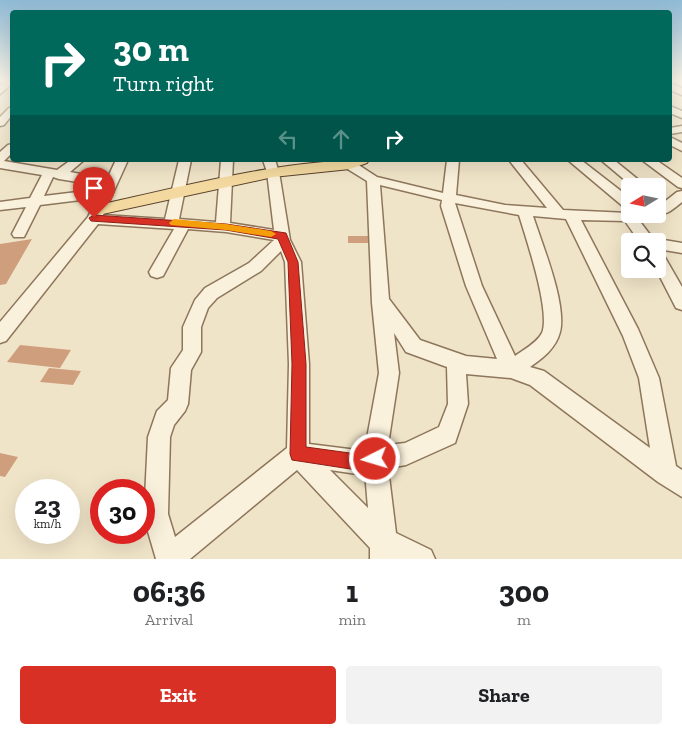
<!DOCTYPE html>
<style>
body{margin:0;font-family:"Zilla Slab",serif;background:#f2f2f2;color:#202124;height:100vh;display:flex;flex-direction:column;font-size:19px;white-space:nowrap}
*{box-sizing:border-box;margin:0}
p{font-size:16px;color:#757577}
.icon{flex:none;width:28px;height:28px;fill:none;stroke:currentColor;stroke-width:2;stroke-linecap:round;stroke-linejoin:round}
.map{position:relative;height:559px;overflow:hidden}
.drawer{display:flex;flex-direction:column;background:#fff;flex:1}
.drawer>*{flex:none}
.hud{position:absolute;left:10px;top:10px;width:662px;height:152px;border-radius:5px;box-shadow:0 5px 20px #0002;background:#00695c;color:#fff;overflow:hidden}
.needle{width:32px;rotate:260deg}
.controls{position:absolute;left:621px;top:178px;display:grid;gap:10px}
.controls a{display:grid;place-items:center;width:45px;height:45px;border-radius:5px;background:#fff;box-shadow:0 5px 20px #0002;font-size:25px}
.speed{position:absolute;left:15px;top:479px;display:flex;gap:10px;font-size:25px;font-weight:700;text-align:center}
.speed>*{display:grid;place-content:center;width:65px;height:65px;border-radius:50%;background:#fff;box-shadow:0 5px 20px #0002;line-height:1}
.speed small{font-size:12px;font-weight:400}
.speed .limit{border:8px solid #d22;background:#fff;color:#111}
.pin{position:absolute;display:grid;place-items:center;width:42px;height:42px;color:#fff;margin:-51px -21px;border-radius:50% 50% 50% 0;rotate:-45deg;box-shadow:0 0 5px #0007}
.pin .icon{rotate:45deg}
.me{position:absolute;width:55px;margin:-28px;rotate:265deg;stroke-linejoin:round;filter:drop-shadow(0 0 4px #0008)}
.turn{display:flex;align-items:center;gap:18px;height:105px;padding:0 20px;font-size:22px}
.turn .icon{width:65px;height:65px;stroke-width:2.5}
.turn b{display:block;font-size:35px;line-height:42px}
.lanes{display:flex;align-items:center;height:48px;padding:0 20px;background:#0003;justify-content:center;gap:25px;direction:ltr}
.lanes .off{opacity:.35}
.eta{display:flex;justify-content:space-evenly;align-items:center;height:85px;text-align:center}
.eta b{font-size:30px;font-weight:800;line-height:35px}
.action{display:flex;gap:10px;margin-top:auto;padding:10px 20px}
.action a{flex:1;height:58px;border-radius:5px;background:#d93025;color:#fff;font-size:20px;font-weight:800;line-height:58px;text-align:center}
.action a+a{background:#f2f2f2;color:#202124}
.map>svg:first-child{display:block}
.building{fill:#cf9f7d}
.lines{fill:none;stroke-linecap:round;stroke-linejoin:round}
.minor-casing{stroke:#8d765c;stroke-width:3}
.major-casing{stroke:#5b4430;stroke-width:2}
.minor{fill:#faf1dc;fill-rule:evenodd}
.major{fill:#f3d9a0;fill-rule:evenodd}
.route{fill:#d93025;stroke:#8d1f18}
.slow{fill:#f59e0b}
</style>
<div class="map">
<svg width="682" height="559" viewBox="0 0 682 559">
<rect width="100%" height="100%" fill="#f0e4c8"/>
<path class="building" d="M348,236H374L375,243H348Z
M32,239L6,284L0,285V244Z
M20,345L71,350L60,368L7,362Z
M49,368L81,371L73,385L40,382Z
M0,453L18,457L5,477L0,476Z"/>
<g class="lines">
<defs>
<path id="minor" d="M7,80H12V84L0,94V86Z
M670,83L682,88V95L670,90Z
M670,106L682,111V118L670,113Z
M12,107V115L4,125L0,126V117L9,108Z
M682,126V132L670,134V128Z
M670,137L682,143V151L670,145Z
M12,144V153L4,161L57,170L71,160H84L70,172L107,179L116,160H128L103,215L165,219L179,160H191L179,219L216,222L221,160H233L230,223L274,230L267,172L263,160H275L279,172L290,240L301,262L309,364V444L357,450L365,449L379,373L372,303L367,181L346,168L344,165L346,162H354L377,177L443,193L447,160H459L456,195L505,205L547,208L509,160H521L563,210L650,214L648,217L638,219L654,240L658,239L682,243V253L658,249V241H639L625,221L581,220L638,329L659,378L676,466L682,470V497L658,482L530,385L511,378L466,374L468,404L455,443L406,465L388,468L396,533L431,550L435,559H370V548L297,470L190,559H156L144,518L148,437L157,411L168,400L171,368L183,350V327L195,300L205,288L249,263L274,240L226,232L188,229L163,276L157,278L151,276L149,272L174,229L98,224L6,341L0,343V322L88,217L97,198L40,205L24,237H14L12,234L26,207L0,210V202L30,198L42,175L0,168V152L8,145ZM53,177L59,179L103,186L102,189L44,196ZM380,185L442,200L441,206L466,286L497,359L466,356L420,340L389,299ZM455,203L519,215C526,238 551,312 542,333C537,343 523,350 515,356L482,286ZM533,216L566,219L623,336L639,378L650,448L544,371L530,367C543,358 556,348 560,332C567,304 542,244 533,216ZM281,251L285,262L289,364L287,448L175,537L168,514L170,437L174,425L185,411L188,404L191,370L201,352V327L208,308L217,298L261,271ZM394,333L406,352L447,367L448,404L439,427L405,443L388,445L399,373ZM330,470L357,474L365,472L368,508Z
M568,160H581L630,198V209L625,208Z
M601,160H614L646,186H632Z
M642,160H656L682,178V188L678,187Z
M682,191V202C673,209 666,217 653,214H658V207L677,192Z
M658,252L663,254L682,287V310L676,308L656,269H658Z"/>
<path id="major" d="M369,160L367,163L350,169L273,177L98,215L92,214L90,210L92,206L98,205C187,186 278,160 369,160Z"/>
</defs>
<use href="#minor" class="minor-casing"/>
<use href="#major" class="major-casing"/>
<use href="#minor" class="minor"/>
<use href="#major" class="major"/>
</g>
<linearGradient id="sky" x2="0" y2="1"><stop stop-color="#8fbad6"/><stop offset="0.51" stop-color="#f8f3e6"/><stop offset="1" stop-color="#f8f3e6" stop-opacity="0"/></linearGradient>
<rect width="682" height="158" fill="url(#sky)"/>
<path class="route" d="M94,215L226,224L286,233L298,262L306,364V447L357,454L375,451L381,453L383,459L381,464L357,470L292,460L290,454L292,364L288,262L278,239L226,230L91,221L89,218Z"/>
<path class="slow" d="M174,219L226,224L271,231L276,234L271,237L226,230L171,225L169,223Z"/>
</svg>
<div class="controls">
<a><svg class="needle" viewBox="-14 -14 28 28"><path d="M0-13l5 13h-10z" fill="#e53935"/><path d="M0 13l5-13h-10z" fill="#757577"/></svg></a>
<a><svg class="icon" aria-label="search" viewBox="0 0 24 24"><circle cx="10" cy="10" r="6"/><path d="M15 15l6 6"/></svg></a>
</div>
<div class="speed"><div>23<small>km/h</small></div><div class="limit">30</div></div>
<div class="pin" style="left:94px;top:218px;background:#d93025"><svg class="icon" aria-label="arrive" viewBox="0 0 24 24"><path d="M6 21V4h12l-3 4 3 4H6"/></svg></div>
<svg class="me" style="left:375px;top:459px" viewBox="-20 -20 40 40"><circle r="17" fill="#d93025" stroke="#fff" stroke-width="3"/><path d="M0-11L8 9 0 5-8 9z" fill="#fff"/></svg>
<div class="hud">
<div class="turn"><svg class="icon" aria-label="right" viewBox="0 0 24 24"><path d="M7 20v-9h11M14 6l5 5-5 5"/></svg><div><b>30 m</b>Turn right</div></div>
<div class="lanes"><svg class="icon off" aria-label="left" viewBox="0 0 24 24"><path d="M17 20v-9H6M10 6l-5 5 5 5"/></svg><svg class="icon off" aria-label="ahead" viewBox="0 0 24 24"><path d="M12 20V5M6 11l6-6 6 6"/></svg><svg class="icon" aria-label="right" viewBox="0 0 24 24"><path d="M7 20v-9h11M14 6l5 5-5 5"/></svg></div>
</div>
</div>
<section class="drawer">
<div class="eta">
<div><b>06:36</b><p>Arrival</p></div>
<div><b>1</b><p>min</p></div>
<div><b>300</b><p>m</p></div>
</div>
<div class="action"><a>Exit</a><a>Share</a></div>
</section>
